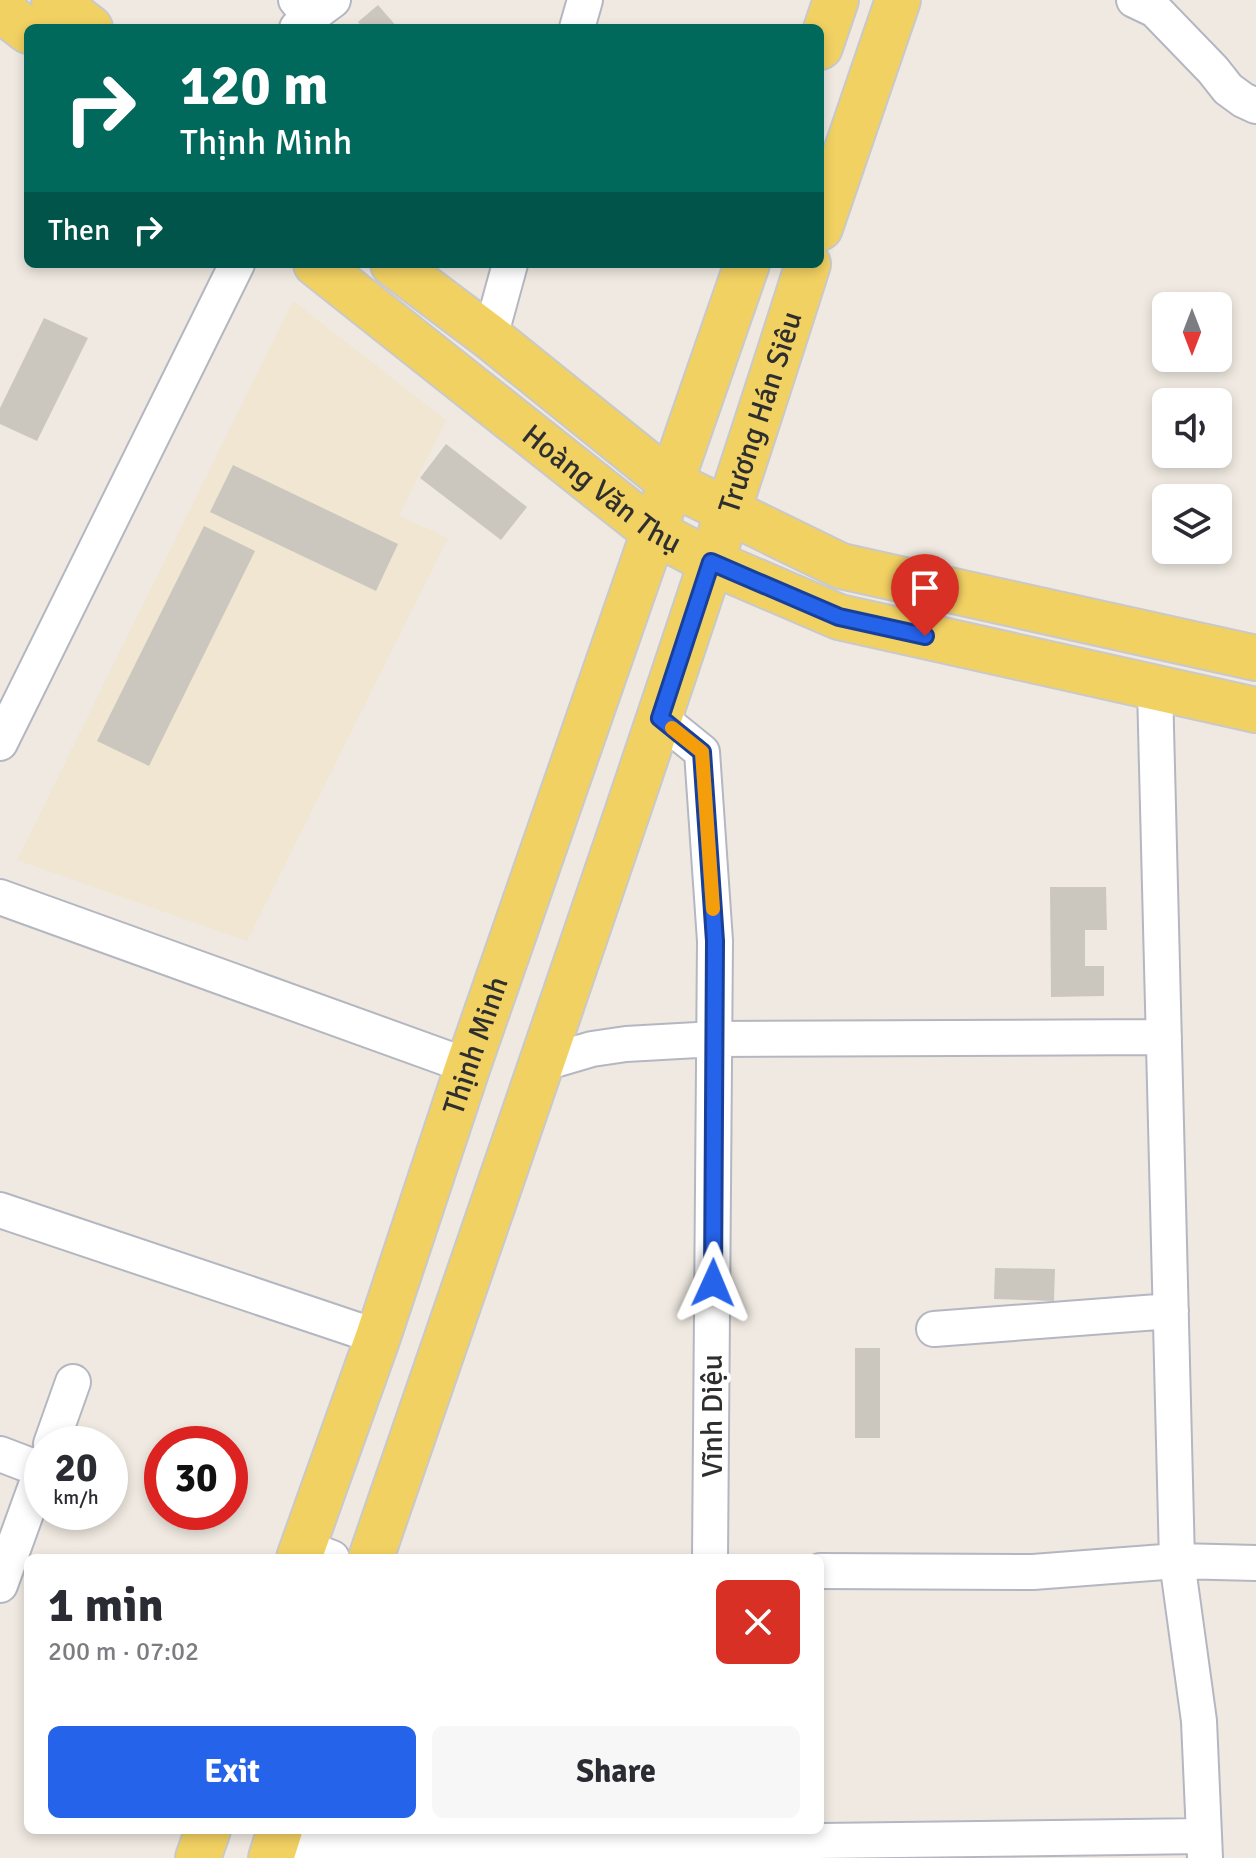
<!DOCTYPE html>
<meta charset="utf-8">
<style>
body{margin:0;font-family:Signika,sans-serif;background:#f7f7f7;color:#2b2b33;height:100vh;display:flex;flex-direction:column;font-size:30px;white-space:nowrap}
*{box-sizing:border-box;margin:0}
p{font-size:26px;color:#7c7c81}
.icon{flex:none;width:44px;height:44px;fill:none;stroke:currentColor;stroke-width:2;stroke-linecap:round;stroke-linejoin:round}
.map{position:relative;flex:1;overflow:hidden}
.side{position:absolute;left:24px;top:1554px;width:800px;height:280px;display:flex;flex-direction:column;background:#fff;border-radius:12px;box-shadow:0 4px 12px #0003}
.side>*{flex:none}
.top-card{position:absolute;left:24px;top:24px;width:800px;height:244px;border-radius:12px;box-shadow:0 4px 12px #0003;background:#00695c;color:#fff;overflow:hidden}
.needle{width:52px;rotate:180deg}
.controls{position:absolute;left:1152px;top:292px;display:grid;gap:16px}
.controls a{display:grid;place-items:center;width:80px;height:80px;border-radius:12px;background:#fff;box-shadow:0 4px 12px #0003;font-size:40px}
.speed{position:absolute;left:24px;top:1426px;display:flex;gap:16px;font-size:40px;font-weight:700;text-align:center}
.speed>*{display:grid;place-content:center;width:104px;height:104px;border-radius:50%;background:#fff;box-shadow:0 4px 12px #0003;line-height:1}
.speed small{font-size:20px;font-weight:400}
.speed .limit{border:12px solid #d22;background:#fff;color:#111}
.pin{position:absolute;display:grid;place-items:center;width:68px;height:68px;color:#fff;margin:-82px -34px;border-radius:50% 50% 50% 0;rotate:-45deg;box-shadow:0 0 8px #0007}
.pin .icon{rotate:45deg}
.me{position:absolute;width:88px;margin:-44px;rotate:1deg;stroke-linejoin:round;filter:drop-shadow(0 0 6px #0008)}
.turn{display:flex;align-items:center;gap:28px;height:168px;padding:0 24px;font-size:36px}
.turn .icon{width:104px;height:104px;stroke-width:2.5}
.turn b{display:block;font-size:56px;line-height:68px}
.then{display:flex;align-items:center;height:76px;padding:0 24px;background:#0003;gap:16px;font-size:30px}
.round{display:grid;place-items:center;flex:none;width:84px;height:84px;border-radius:12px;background:#f7f7f7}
.summary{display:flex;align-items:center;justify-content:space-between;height:136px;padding:0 24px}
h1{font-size:48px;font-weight:700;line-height:60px}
.action{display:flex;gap:16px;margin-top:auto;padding:16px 24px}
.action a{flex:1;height:92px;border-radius:12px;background:#2563eb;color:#fff;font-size:32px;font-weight:700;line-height:92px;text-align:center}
.action a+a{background:#f7f7f7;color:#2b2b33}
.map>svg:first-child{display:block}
.education{fill:#f0e6d1}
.building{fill:#cbc7bf}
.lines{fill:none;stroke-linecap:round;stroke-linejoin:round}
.minor-casing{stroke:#b4b7c1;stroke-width:38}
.major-casing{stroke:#c9c9c9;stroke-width:48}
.minor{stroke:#fff;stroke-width:34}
.major{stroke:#f2d163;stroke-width:44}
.route-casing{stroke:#184099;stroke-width:20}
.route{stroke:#2563eb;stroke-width:14}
.slow{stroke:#f59e0b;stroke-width:14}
.labels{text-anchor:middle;stroke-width:8;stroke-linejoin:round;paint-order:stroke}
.street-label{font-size:30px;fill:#2e2e2e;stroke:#fff}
</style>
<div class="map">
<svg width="1256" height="1858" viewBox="0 0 1256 1858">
<rect width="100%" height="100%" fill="#efe9e1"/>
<path class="education" d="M293,301L446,420L399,516L448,538L247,941L17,860Z"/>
<path class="building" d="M378,5L398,28H363L358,22Z
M44,318L88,338L37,441L0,424V408Z
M446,444L527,507L501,540L420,478Z
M233,465L398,544L376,591L210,512Z
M204,526L255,551L149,766L97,741Z
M1050,887H1106L1107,930H1085V966H1104V996L1051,997Z
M995,1268L1055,1269L1054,1301L994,1299Z
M855,1348H880V1438H855Z"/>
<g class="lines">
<defs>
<path id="minor" d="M296,0L310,17L297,28
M1134,0L1155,10L1213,70L1228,89L1243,100L1256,106
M310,17L333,0
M577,28L585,0
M490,337L510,264
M1155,688L1177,1561L1199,1721L1205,1858
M660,718L702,752L715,941L710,1558
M0,743L237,264
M0,897L468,1066
M541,1064L592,1049L626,1044L715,1039L1164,1037
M0,1210L378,1337
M934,1329L1171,1311
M51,1444L73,1382
M0,1454L42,1470
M303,1547L332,1558
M820,1571L1033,1572L1177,1561L1256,1563
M0,1585L42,1469
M274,1848L1204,1836"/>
<g id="major">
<path d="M54,0L90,28"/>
<path d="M0,9L28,31"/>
<path d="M820,47L836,0"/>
<path d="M820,228L898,0"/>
<path id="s1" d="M316,264L654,532L711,562L839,617L1256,710"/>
<path d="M393,264L490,337L671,483L841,566L1256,658"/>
<path id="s2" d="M299,1558L378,1337L468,1066L747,264"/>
<path id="s3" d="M371,1558C519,1128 670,698 808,264"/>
<path d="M198,1858L208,1830"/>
<path d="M271,1858L280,1830"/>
</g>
</defs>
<use href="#minor" class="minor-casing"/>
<use href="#major" class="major-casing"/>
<use href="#minor" class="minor"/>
<use href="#major" class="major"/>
</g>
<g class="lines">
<defs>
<path id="route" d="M713,1283L715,941L702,752L660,718L711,562L839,617L925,636"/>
</defs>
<use href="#route" class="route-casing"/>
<use href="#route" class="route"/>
<path class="slow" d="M672,728L702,752L713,909"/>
</g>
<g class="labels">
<g class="street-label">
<text dy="10" stroke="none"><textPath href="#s3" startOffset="1210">Trương Hán Siêu</textPath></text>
<text dy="10" stroke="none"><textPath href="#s1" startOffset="364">Hoàng Văn Thụ</textPath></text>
<text dy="10" stroke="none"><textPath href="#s2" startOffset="542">Thịnh Minh</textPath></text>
<text transform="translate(712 1416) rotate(-90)" y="10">Vĩnh Diệu</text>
</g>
</g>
</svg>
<div class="controls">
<a><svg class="needle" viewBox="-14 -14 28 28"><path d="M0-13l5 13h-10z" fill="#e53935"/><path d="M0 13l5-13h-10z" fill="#7c7c81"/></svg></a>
<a><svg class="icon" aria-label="sound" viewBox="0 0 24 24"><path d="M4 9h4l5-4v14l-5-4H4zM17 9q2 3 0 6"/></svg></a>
<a><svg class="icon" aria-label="layers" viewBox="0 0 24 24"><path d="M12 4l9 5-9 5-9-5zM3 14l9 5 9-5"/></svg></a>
</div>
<div class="speed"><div>20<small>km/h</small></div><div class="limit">30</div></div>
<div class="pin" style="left:925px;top:636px;background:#d93025"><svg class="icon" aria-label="arrive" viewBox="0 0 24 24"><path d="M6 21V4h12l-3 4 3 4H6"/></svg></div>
<svg class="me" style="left:713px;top:1283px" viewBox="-20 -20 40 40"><path d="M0-17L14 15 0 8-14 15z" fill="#2563eb" stroke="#fff" stroke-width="4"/></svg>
<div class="top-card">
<div class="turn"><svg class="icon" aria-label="right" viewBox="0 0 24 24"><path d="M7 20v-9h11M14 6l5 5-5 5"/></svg><div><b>120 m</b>Thịnh Minh</div></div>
<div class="then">Then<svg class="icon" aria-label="right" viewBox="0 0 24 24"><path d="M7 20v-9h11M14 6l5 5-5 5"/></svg></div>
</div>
<section class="side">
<div class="summary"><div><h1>1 min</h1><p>200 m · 07:02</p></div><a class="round" style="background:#d93025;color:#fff"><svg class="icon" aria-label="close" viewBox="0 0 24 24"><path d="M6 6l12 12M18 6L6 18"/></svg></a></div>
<div class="action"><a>Exit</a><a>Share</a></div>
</section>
</div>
